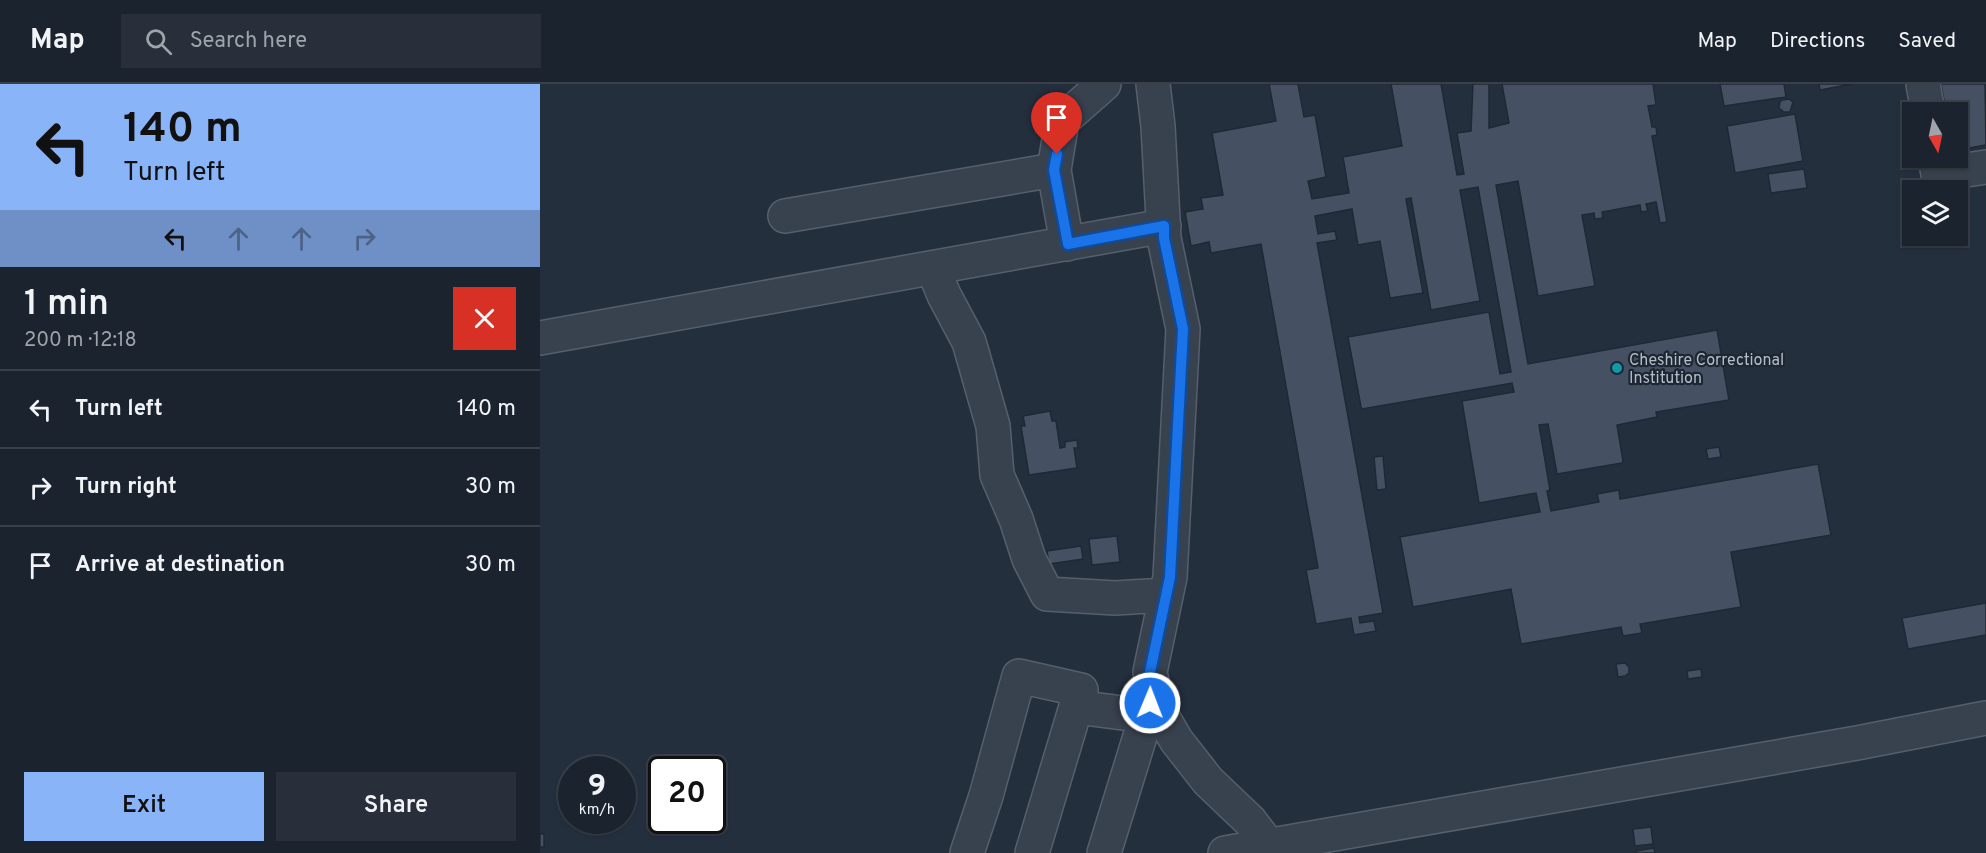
<!DOCTYPE html>
<meta charset="utf-8">
<style>
body{margin:0;font-family:Overpass,sans-serif;background:#282f3a;color:#f1f3f6;height:100vh;display:flex;flex-direction:column;font-size:22px;white-space:nowrap}
*{box-sizing:border-box;margin:0}
p{font-size:20px;color:#a0a4aa}
.icon{flex:none;width:33px;height:33px;fill:none;stroke:currentColor;stroke-width:2;stroke-linecap:round;stroke-linejoin:round}
.map{position:relative;flex:1;overflow:hidden}
.details{display:flex;flex-direction:column;background:#1b232e;width:540px}
.details>*{flex:none}
.guide{background:#8ab4f8;color:#111;overflow:hidden}
.needle{width:39px;rotate:171deg}
.fabs{position:absolute;left:1362px;top:18px;display:grid;gap:12px}
.fabs a{display:grid;place-items:center;width:66px;height:66px;border-radius:0px;background:#1b232e;box-shadow:0 2px 4px #0004,0 0 0 2px #39404a;font-size:30px}
.speed{position:absolute;left:18px;top:672px;display:flex;gap:12px;font-size:30px;font-weight:700;text-align:center}
.speed>*{display:grid;place-content:center;width:78px;height:78px;border-radius:50%;background:#1b232e;box-shadow:0 2px 4px #0004,0 0 0 2px #39404a;line-height:1}
.speed small{font-size:15px;font-weight:400}
.speed .limit{border:3px solid #111;border-radius:9px;background:#fff;color:#111}
.pin{position:absolute;display:grid;place-items:center;width:51px;height:51px;color:#fff;margin:-62px -26px;border-radius:50% 50% 50% 0;rotate:-45deg;box-shadow:0 0 6px #0007}
.pin .icon{rotate:45deg}
.me{position:absolute;width:66px;margin:-33px;rotate:1deg;stroke-linejoin:round;filter:drop-shadow(0 0 4px #0008)}
.turn{display:flex;align-items:center;gap:21px;height:126px;padding:0 24px;font-size:27px}
.turn .icon{width:78px;height:78px;stroke-width:2.5}
.turn b{display:block;font-size:42px;line-height:51px}
.lanes{display:flex;align-items:center;height:57px;padding:0 24px;background:#0003;justify-content:center;gap:30px;direction:ltr}
.lanes .off{opacity:.35}
.round{display:grid;place-items:center;flex:none;width:63px;height:63px;border-radius:0px;background:#282f3a}
.summary{display:flex;align-items:center;justify-content:space-between;height:102px;padding:0 24px}
h1{font-size:36px;font-weight:600;line-height:45px}
.cta{display:flex;gap:12px;margin-top:auto;padding:12px 24px}
.cta a{flex:1;height:69px;border-radius:0px;background:#8ab4f8;color:#111;font-size:24px;font-weight:600;line-height:69px;text-align:center}
.cta a+a{background:#282f3a;color:#f1f3f6}
ul{padding:0;list-style:none}
li{display:flex;align-items:center;gap:18px;height:78px;padding:0 24px;border-top:2px solid #39404a}
li div{flex:1}
li b{display:block;font-size:22px}
li em{font-style:normal}
header{display:flex;align-items:center;gap:36px;box-sizing:border-box;height:84px;padding:0 30px;background:#1b232e;border-bottom:2px solid #39404a}
header strong{font-size:28px}
nav{display:flex;gap:33px;margin-inline-start:auto;font-size:21px}
.search{width:420px;height:54px;background:#282f3a;display:flex;align-items:center;gap:15px;box-sizing:border-box;padding:0 21px;border-radius:0px;color:#a0a4aa;font-size:22px}
main{display:flex;flex:1;min-height:0}
.map>svg:first-child{display:block}
.building{fill:#455162;stroke:#1f2835;stroke-width:1.5}
.lines{fill:none;stroke-linecap:round;stroke-linejoin:round}
.minor-casing{stroke:#565f6c;stroke-width:36}
.minor{stroke:#38414e;stroke-width:33}
.route-casing{stroke:#114b97;stroke-width:15}
.route{stroke:#1a73e8;stroke-width:10}
.culture-dot{fill:#0f9aa8;stroke:#1d2633;stroke-width:2}
.labels{text-anchor:middle;stroke-width:4.5;stroke-linejoin:round;paint-order:stroke}
.poi-label{font-size:16px;fill:#b4bcc9;stroke:#1d2633;text-anchor:start}
</style>
<header>
<strong>Map</strong>
<div class="search"><svg class="icon" aria-label="search" viewBox="0 0 24 24"><circle cx="10" cy="10" r="6"/><path d="M15 15l6 6"/></svg>Search here</div>
<nav><a>Map</a><a>Directions</a><a>Saved</a></nav>
</header>
<main>
<section class="details">
<div class="guide">
<div class="turn"><svg class="icon" aria-label="left" viewBox="0 0 24 24"><path d="M17 20v-9H6M10 6l-5 5 5 5"/></svg><div><b>140 m</b>Turn left</div></div>
<div class="lanes"><svg class="icon" aria-label="left" viewBox="0 0 24 24"><path d="M17 20v-9H6M10 6l-5 5 5 5"/></svg><svg class="icon off" aria-label="ahead" viewBox="0 0 24 24"><path d="M12 20V5M6 11l6-6 6 6"/></svg><svg class="icon off" aria-label="ahead" viewBox="0 0 24 24"><path d="M12 20V5M6 11l6-6 6 6"/></svg><svg class="icon off" aria-label="right" viewBox="0 0 24 24"><path d="M7 20v-9h11M14 6l5 5-5 5"/></svg></div>
</div>
<div class="summary"><div><h1>1 min</h1><p>200 m · 12:18</p></div><a class="round" style="background:#d93025;color:#fff"><svg class="icon" aria-label="close" viewBox="0 0 24 24"><path d="M6 6l12 12M18 6L6 18"/></svg></a></div>
<ul>
<li><svg class="icon" aria-label="left" viewBox="0 0 24 24"><path d="M17 20v-9H6M10 6l-5 5 5 5"/></svg><div><b>Turn left</b></div><em>140 m</em></li>
<li><svg class="icon" aria-label="right" viewBox="0 0 24 24"><path d="M7 20v-9h11M14 6l5 5-5 5"/></svg><div><b>Turn right</b></div><em>30 m</em></li>
<li><svg class="icon" aria-label="arrive" viewBox="0 0 24 24"><path d="M6 21V4h12l-3 4 3 4H6"/></svg><div><b>Arrive at destination</b></div><em>30 m</em></li>
</ul>
<div class="cta"><a>Exit</a><a>Share</a></div>
</section>
<div class="map">
<svg width="1446" height="769" viewBox="0 0 1446 769">
<rect width="100%" height="100%" fill="#242f3e"/>
<path class="building" d="M729,0H758L764,33L775,31L786,93L768,97L772,115L809,109L803,73L862,62L851,0H901L917,91L924,90L917,49L931,47L933,0H949V44L969,39L962,0H1113L1116,21L1108,22L1112,43H1116L1117,51L1112,52L1127,138L1120,139L1116,118L1106,120L1108,127L1101,128L1100,121L1062,128L1063,134L1055,135L1054,129L1042,131L1055,202L998,212L978,97L956,101L988,280L1177,246L1189,316L1116,328L1117,333L1077,341L1083,377L1082,379L1017,390L1008,340L999,341L1010,406L1007,407L1011,427L1059,418L1057,410L1079,406L1080,415L1278,380L1291,451L1191,468L1201,523L1100,540L1102,549L1083,552L1081,543L981,560L971,505L873,523L860,453L1000,428L996,409L939,419L922,317L974,308L972,299L822,325L821,323L808,253L949,228L960,290L971,288L938,103L920,106L940,217L891,226L871,114L866,115L883,209L850,214L840,157L818,161L812,125L775,132L778,150L795,147L797,156L777,159L843,529L819,533L820,539L834,537L836,547L814,551L811,534L776,540L766,486L778,484L721,160L671,169L669,158L651,162L645,128L663,125L661,114L683,111L672,49L736,37Z
M1180,0H1244L1246,13L1184,22Z
M1279,0H1312L1280,6Z
M1401,0H1445L1446,61L1418,66V28H1406Z
M1249,15L1253,18L1250,28H1244L1239,24L1240,18L1242,16Z
M1255,30L1263,77L1195,89L1187,42Z
M1264,85L1267,104L1231,109L1228,90Z
M510,327L512,337H516L520,364L525,363V358L537,356L538,364H534L537,384L489,391L481,342H485L483,332Z
M1179,363L1181,373L1168,375L1166,365Z
M843,372L846,405L837,406L834,373Z
M577,452L580,478L552,481L549,455Z
M541,462L543,475L509,480L507,467Z
M1446,519V551L1368,565L1362,534Z
M1085,579L1089,583V589L1085,592L1078,593L1076,580Z
M1161,585L1162,593L1148,595L1147,587Z
M1111,743L1113,760L1095,762L1093,745Z
M0,750H4V763H0Z
M1114,764L1115,769H1097L1096,767Z"/>
<g class="lines">
<defs>
<path id="minor" d="M613,0L618,42L624,154L643,245L630,493L610,588L617,623L636,656L668,697L710,737L729,762L728,769
M1383,0L1388,28
M1395,74L1398,90L1446,83
M245,132L514,86
M527,160L514,86L522,37L564,0
M393,184L404,211L429,258L453,342L457,391L476,435L489,475L507,510L575,514L626,511
M0,254L624,142
M536,623L606,632
M427,769L446,712L479,592L541,606L492,769
M564,769L614,607
M685,769L1317,659L1446,634"/>
</defs>
<use href="#minor" class="minor-casing"/>
<use href="#minor" class="minor"/>
</g>
<g class="lines">
<defs>
<path id="route" d="M517,70L514,86L528,160L624,142V154L643,245L630,493L610,588L614,607L610,619"/>
</defs>
<use href="#route" class="route-casing"/>
<use href="#route" class="route"/>
</g>
<circle class="culture-dot" cx="1077" cy="284" r="6"/>
<g class="labels">
<g class="poi-label">
<text x="1089" y="281">Cheshire Correctional<tspan x="1089" dy="18">Institution</tspan></text>
</g>
</g>
</svg>
<div class="fabs">
<a><svg class="needle" viewBox="-14 -14 28 28"><path d="M0-13l5 13h-10z" fill="#e53935"/><path d="M0 13l5-13h-10z" fill="#a0a4aa"/></svg></a>
<a><svg class="icon" aria-label="layers" viewBox="0 0 24 24"><path d="M12 4l9 5-9 5-9-5zM3 14l9 5 9-5"/></svg></a>
</div>
<div class="speed"><div>9<small>km/h</small></div><div class="limit">20</div></div>
<div class="pin" style="left:517px;top:70px;background:#d93025"><svg class="icon" aria-label="arrive" viewBox="0 0 24 24"><path d="M6 21V4h12l-3 4 3 4H6"/></svg></div>
<svg class="me" style="left:610px;top:619px" viewBox="-20 -20 40 40"><circle r="17" fill="#1a73e8" stroke="#fff" stroke-width="3"/><path d="M0-11L8 9 0 5-8 9z" fill="#fff"/></svg>
</div>
</main>
